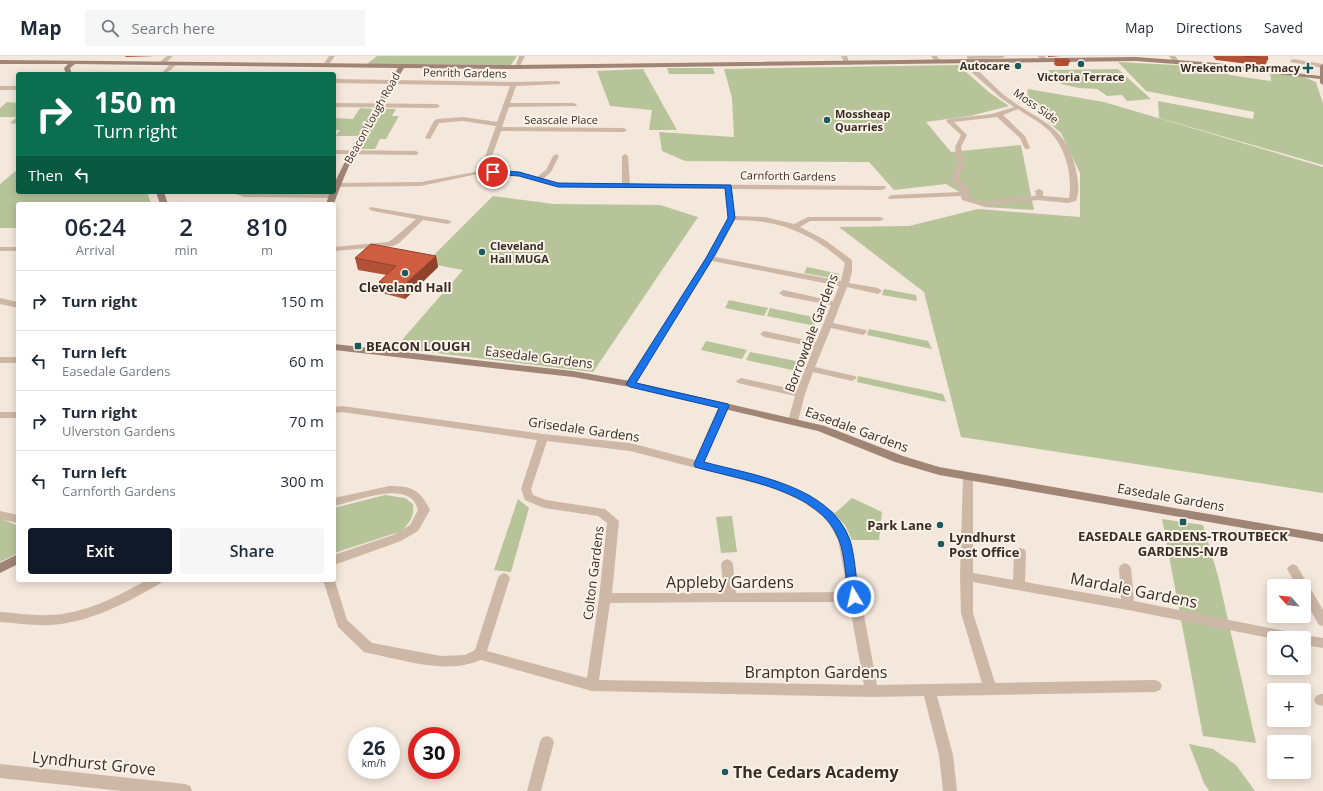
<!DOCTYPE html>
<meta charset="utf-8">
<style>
body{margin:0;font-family:"Open Sans",sans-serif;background:#f6f6f7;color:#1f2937;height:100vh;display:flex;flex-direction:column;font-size:15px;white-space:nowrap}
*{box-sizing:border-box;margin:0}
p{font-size:13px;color:#747a83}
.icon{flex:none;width:22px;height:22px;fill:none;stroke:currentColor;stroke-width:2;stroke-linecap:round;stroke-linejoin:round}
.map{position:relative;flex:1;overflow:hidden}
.details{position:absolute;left:16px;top:146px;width:320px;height:380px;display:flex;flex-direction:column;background:#fff;border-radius:4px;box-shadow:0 2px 10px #0003}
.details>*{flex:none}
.guide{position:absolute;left:16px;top:16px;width:320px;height:122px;border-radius:4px;box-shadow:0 2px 10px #0003;background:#0b6e4f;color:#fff;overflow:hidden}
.needle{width:26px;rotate:297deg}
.fabs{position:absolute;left:1267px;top:523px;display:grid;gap:8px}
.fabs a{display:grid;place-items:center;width:44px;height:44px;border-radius:4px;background:#fff;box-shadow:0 2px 10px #0003;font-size:20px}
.speed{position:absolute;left:348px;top:671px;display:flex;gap:8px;font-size:20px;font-weight:700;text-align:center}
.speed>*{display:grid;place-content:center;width:52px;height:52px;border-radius:50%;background:#fff;box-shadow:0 2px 10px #0003;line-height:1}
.speed small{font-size:10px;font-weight:400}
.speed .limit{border:6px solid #d22;background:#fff;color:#111}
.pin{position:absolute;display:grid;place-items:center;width:34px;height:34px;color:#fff;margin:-17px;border:2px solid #fff;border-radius:50%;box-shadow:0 1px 4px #0007}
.me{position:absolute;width:44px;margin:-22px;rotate:351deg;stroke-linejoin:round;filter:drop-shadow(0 0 3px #0008)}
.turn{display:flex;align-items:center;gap:14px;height:84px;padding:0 12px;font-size:18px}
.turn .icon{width:52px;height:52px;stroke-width:2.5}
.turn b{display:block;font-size:28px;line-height:34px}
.then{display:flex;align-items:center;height:38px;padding:0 12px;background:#0003;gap:8px;font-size:15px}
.eta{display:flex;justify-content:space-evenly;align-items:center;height:68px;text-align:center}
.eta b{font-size:24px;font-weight:600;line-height:28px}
.cta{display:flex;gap:8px;margin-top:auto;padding:8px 12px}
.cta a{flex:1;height:46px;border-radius:4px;background:#111827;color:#fff;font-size:16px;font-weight:600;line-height:46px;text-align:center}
.cta a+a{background:#f6f6f7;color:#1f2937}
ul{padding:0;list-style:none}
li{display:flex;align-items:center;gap:12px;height:60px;padding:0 12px;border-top:1px solid #e0e1e3}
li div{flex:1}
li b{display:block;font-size:15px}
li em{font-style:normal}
header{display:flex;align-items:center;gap:24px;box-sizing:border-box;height:56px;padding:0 20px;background:#fff;border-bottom:1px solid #e0e1e3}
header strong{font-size:19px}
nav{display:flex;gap:22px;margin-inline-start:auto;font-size:14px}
.search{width:280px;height:36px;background:#f6f6f7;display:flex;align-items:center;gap:10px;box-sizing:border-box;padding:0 14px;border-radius:4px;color:#747a83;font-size:15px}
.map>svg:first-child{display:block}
.green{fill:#b7c49a}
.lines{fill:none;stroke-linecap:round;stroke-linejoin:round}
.street{fill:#cdb7a6;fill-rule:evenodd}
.secondary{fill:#a08577;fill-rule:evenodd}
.wall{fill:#b15136}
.shaded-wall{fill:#90422c}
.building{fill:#ce5e3f;stroke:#90422c}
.route{fill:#1a73e8;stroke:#114b97}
.poi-dot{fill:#1a5a5d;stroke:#fbf2e8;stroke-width:1.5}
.labels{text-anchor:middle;stroke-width:4;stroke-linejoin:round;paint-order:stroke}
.far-poi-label{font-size:11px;font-weight:bold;fill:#382c27;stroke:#fbf2e8;text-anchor:end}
.far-street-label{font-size:11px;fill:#382c27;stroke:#fbf2e8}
.poi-label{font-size:13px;font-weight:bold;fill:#382c27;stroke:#fbf2e8}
.street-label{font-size:13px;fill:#382c27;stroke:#fbf2e8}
.near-street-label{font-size:16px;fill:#382c27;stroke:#fbf2e8}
.near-poi-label{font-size:16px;font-weight:bold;fill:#382c27;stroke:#fbf2e8;text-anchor:start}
</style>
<header>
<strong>Map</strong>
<div class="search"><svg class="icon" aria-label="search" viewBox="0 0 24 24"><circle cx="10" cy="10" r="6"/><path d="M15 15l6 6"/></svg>Search here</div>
<nav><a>Map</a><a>Directions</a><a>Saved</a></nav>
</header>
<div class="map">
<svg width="1323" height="735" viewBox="0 0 1323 735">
<rect width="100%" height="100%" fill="#f4e7db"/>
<path class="green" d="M377,0H517L511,9L367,8Z
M1118,6L1193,10L1196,15L1228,17L1229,19L1271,25L1270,16L1304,21L1316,26L1323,48V109L1159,62L1158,45L1253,63L1254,56L1146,35Z
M958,9L990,37L1009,50L970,60L926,66L951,96L1021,89L1034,154L984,151L946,128L894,134L869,106L685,105L662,95L659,76L734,81L732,42L724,13Z
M667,12H713L715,18H669Z
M643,13L677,74H649L652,54L610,50L597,15Z
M1118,13L1151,43L1127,45L1122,39L1107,40L1097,33L1079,32L1061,28L1048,14Z
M1028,33L1104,46L1323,111V437L961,381L924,236L839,171L909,170L978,153L1080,161V117L1061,77L1026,47Z
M7,46L18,47V68L10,67L17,61H0V52Z
M360,52L373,53L358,80H336L340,74H334V62L353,63Z
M381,53H396L392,60H399L386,83H380L375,93H358Z
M18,113V136H147L151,148H18V172H0V128Z
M493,140L554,148L660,149L698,161L593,316L395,292L463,214L426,207Z
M807,211L840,218L836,222H831L804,217Z
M884,233L916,239L917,245L882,239Z
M729,244L768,252L764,260L725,252Z
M770,252L818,262L815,270L767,260Z
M869,273L928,285L932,293L867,279Z
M706,285L747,294L742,303L701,294Z
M750,296L801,306L797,315L746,304Z
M858,320L943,338L946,346L857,326Z
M385,439L405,442L413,448C415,460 409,469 399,476L334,497V452Z
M852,442L882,456L879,484H852L845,469L834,458Z
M518,443L529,452L511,516L494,514Z
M732,460L737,496L721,497L716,461Z
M0,462L18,470V497L0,506Z
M1162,463L1203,469L1218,520L1256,687L1203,680Z
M1189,688L1213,693L1236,709L1255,735H1209L1204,727Z"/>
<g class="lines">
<path class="street" d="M167,0H173L163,9H159V7Z
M329,0H335L328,10H324L323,9Z
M519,0H525L519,12H515Z
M841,0H847L850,9H846Z
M931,0H937L941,6L940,7H936Z
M967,0H1005L1002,2L969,3L967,2Z
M1037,0H1044L1049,4L1044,5Z
M1169,0H1175L1179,5L1174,6Z
M962,3C975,9 993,30 1004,39C1037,65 1066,67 1076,114C1078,124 1080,135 1076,145L1068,147L1038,144L982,150L962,144L961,140L889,143L888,141L892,139L961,136L960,133L952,125V118L958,111L955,91L961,79L946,65L949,63L992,58L1014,51L1001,42L960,6L959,5ZM1018,53C1027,60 1039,65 1047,73C1065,89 1073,118 1069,142L1043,140V135L1039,133L1035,135L1036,140H1033L983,146L969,141L968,132L960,124V118L965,111L961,91L967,79L954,66L997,61L1020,82L1025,93H1029L1030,92L1025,80L1003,59Z
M1293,3L1323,8V12L1291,6L1290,5Z
M172,7L177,8L166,18H160Z
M334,23L514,26L558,25L560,26V28L516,30L510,47H574L577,49L576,50L509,51L502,71L624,72L627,74L624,76L501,75L487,114L519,116L537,121L546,114L553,100L556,98L559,100L551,116L543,123L558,127H622V100L625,98L628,100L630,128L885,130L886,132L882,134L732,133L735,160L765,161L794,168L808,161H880L884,163L880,165H810L800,171L825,184L852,204V216L849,227L878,232L882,235L878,238L847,231L833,267L866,274L867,276L863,279L831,272L815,311L855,320L857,322L852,325L813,316L805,338L798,365L793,368L788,365L795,340L738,327L736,325L741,322L797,334L814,291L764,281L760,278L764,275L816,286L831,249L783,240L779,237L783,234L833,245L839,230L712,205L633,330H627L625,328L706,202L728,162L725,133L558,131L518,120L502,118L473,119L421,130L334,131V128L337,127L421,126L480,115L496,70L463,65L439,67L430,83L425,82L434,65L437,63L463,61L497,66L510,30L334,27ZM735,164C780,164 811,177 845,207L841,225L715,201Z
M0,30H18V34H0Z
M334,47L437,48L440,50L437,52L334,51Z
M334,94L416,95L419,97L416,99L334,98Z
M229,136L332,138L336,140L332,142L244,141Z
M370,151L448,164L452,166L448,168L423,164L399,187L393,190L334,195V191L388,186L393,183L416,163L373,155L369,153Z
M0,191H18V195H0Z
M0,242L18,246V252L0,248Z
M0,301H18V307H0Z
M724,347L729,350L704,406L777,425L810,439L835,457L850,484L877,629L982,627L961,557L960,520L963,421L964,418H972L973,421V517L1013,524L1014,496L1016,493L1020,492L1024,493L1026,496L1025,526L1121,543L1119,512L1121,509L1125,507L1129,509L1131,512L1134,545L1295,577L1300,580L1304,579L1323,582V592L1304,589V582L1274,583L1128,554L973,526V557L995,627L1155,624L1160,626L1162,630L1160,634L1155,636L937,640L953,699L957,735H943L939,699L924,640L872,641L592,635L481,604C445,619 405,604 368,597L364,596L338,571L323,524H334V522L347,564L372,587L441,600L465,599L475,594L498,522L500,519L504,517L508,519L510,522L487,595L587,622L599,542L607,467L598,460L544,452L525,444L521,433L537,384L342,356L334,357V351L342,350L543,378L630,387L695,404L719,350ZM547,385L630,395L770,431L802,445L827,463L838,484L848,536L736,537L733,508L731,505L727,503L723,505L721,508L724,537H612L619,465L605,453L546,444L533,439L531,433ZM732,546H849L864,629L599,624L610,547Z
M0,356H18V362H0Z
M389,430C411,430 420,433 430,454L418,475L401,485L334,509V499L393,479L410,469L418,454C416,448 414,443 407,440C391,431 351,446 334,450V442Z
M0,455L18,459V467L0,463Z
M1293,508L1297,510L1323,554V570L1319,569L1304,543V530H1297L1287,513L1289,510Z
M147,524H163L161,527C126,547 90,567 49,569C33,570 16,567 0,566V556C16,557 33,560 49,559C85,558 116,541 147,524Z
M1321,638H1323V650L1316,648L1314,644L1316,640Z
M547,680L552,682L554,686L541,735H527L540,686L542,682Z
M0,708L185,728L190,730L192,735H122L0,722Z"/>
<path class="secondary" d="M1136,1L1216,7L1320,20V10L1323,8V29L1320,27V23L1216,11L1136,5L517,13L404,12C378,55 350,100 334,148H326L330,136H334V128L357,81L398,12L75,8L70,12L72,18H66L64,12L68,8H0V4L517,9Z
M156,136H164L168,148H160Z
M334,288L573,315L630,325L825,370L903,400L939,411L1323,478V486L939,419L895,406L818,375L630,331L573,321L334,294Z
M18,498V508L0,517V507Z"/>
</g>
<path class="wall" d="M125,0H155L126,1Z
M1048,0H1061L1048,1Z
M1213,0H1267L1268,3L1265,10L1216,4Z
M1055,3L1070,5L1068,10H1056L1054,8Z
M436,200L438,211L405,243L382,237L379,226L387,219L358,214L355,202Z"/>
<path class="shaded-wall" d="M436,200L438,211L405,243L402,231Z"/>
<path class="building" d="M1244,0H1267L1268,3Z
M1055,3H1068L1070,5H1057Z
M371,188L436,200L402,231L379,226L396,210L355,202Z"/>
<path class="route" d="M493,114L519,116L558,127L731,129L735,162L713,202L636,327L728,348L729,350L704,406C752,419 830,429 850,484C855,500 856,524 859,541L858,544H850L848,541C846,525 845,498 839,484C820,433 740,424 695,411L694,408L719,352L630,331L626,328L706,202L728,162L725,132L558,131L519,120L491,118L490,116Z"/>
<g class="poi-dot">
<circle cx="1081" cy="8" r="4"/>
<circle cx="1018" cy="10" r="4"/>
<path d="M1306 6h4v4h4v4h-4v4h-4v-4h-4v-4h4z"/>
<circle cx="827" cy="64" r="4"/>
<circle cx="482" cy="196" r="4"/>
<circle cx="405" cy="217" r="4"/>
<rect x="354" y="286" width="8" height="8" rx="2"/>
<rect x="1179" y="462" width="8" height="8" rx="2"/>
<circle cx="940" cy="469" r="4"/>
<circle cx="941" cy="488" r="4"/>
<circle cx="725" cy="716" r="4"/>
</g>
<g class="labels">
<g class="far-poi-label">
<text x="1010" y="14">Autocare</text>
<text x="1300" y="16">Wrekenton Pharmacy</text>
<text x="1081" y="25" text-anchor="middle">Victoria Terrace</text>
<text x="835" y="62" text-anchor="start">Mossheap<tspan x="835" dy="13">Quarries</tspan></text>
<text x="490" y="194" text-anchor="start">Cleveland<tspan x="490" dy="13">Hall MUGA</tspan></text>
</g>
<g class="far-street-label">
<text transform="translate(465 17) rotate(1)" y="4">Penrith Gardens</text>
<text transform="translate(1036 50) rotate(35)" y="4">Moss Side</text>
<text transform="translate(372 62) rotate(-61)" y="4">Beacon Lough Road</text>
<text x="561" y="68">Seascale Place</text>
<text transform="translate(788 120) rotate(1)" y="4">Carnforth Gardens</text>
</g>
<g class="poi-label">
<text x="405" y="236">Cleveland Hall</text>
<text x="366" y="295" text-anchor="start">BEACON LOUGH</text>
<text x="932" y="474" text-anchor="end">Park Lane</text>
<text x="1183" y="485">EASEDALE GARDENS-TROUTBECK<tspan x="1183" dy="15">GARDENS-N/B</tspan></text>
<text x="949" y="486" text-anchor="start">Lyndhurst<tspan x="949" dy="15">Post Office</tspan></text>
</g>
<g class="street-label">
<text transform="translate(811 277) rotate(-69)" y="5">Borrowdale Gardens</text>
<text transform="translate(539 301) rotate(7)" y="5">Easedale Gardens</text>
<text transform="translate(584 373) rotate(8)" y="5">Grisedale Gardens</text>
<text transform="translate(857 373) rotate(20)" y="5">Easedale Gardens</text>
<text transform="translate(1171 441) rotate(10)" y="5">Easedale Gardens</text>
<text transform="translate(593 517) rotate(-83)" y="5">Colton Gardens</text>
</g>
<g class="near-street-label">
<text x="730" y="532">Appleby Gardens</text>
<text transform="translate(1134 534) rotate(11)" y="6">Mardale Gardens</text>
<text x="816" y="622">Brampton Gardens</text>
<text transform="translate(94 707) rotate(6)" y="6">Lyndhurst Grove</text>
</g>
<g class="near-poi-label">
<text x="733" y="722">The Cedars Academy</text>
</g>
</g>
</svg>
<div class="fabs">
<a><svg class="needle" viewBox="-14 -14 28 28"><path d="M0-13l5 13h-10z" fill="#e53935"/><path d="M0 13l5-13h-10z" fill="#747a83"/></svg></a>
<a><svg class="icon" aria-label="search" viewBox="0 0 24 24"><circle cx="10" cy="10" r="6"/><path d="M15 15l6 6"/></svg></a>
<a>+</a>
<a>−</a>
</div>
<div class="speed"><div>26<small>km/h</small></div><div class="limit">30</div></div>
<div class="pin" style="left:493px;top:116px;background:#d93025"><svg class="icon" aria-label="arrive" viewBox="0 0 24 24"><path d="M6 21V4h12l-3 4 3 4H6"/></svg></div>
<svg class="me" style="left:854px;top:541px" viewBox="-20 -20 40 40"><circle r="17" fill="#1a73e8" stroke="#fff" stroke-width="3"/><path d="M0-11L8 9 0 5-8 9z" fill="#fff"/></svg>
<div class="guide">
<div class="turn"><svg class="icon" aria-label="right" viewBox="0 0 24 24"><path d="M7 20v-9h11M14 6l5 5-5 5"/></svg><div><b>150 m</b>Turn right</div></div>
<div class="then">Then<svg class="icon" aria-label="left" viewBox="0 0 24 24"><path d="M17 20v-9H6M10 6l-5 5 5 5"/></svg></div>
</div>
<section class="details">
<div class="eta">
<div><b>06:24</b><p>Arrival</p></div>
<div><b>2</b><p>min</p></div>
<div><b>810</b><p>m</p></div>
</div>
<ul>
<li><svg class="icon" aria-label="right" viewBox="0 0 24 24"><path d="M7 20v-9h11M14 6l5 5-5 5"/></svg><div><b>Turn right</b></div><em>150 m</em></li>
<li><svg class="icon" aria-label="left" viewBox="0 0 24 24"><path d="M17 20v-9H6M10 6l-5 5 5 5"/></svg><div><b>Turn left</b><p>Easedale Gardens</p></div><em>60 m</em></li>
<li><svg class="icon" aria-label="right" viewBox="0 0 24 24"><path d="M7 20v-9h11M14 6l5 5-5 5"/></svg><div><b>Turn right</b><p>Ulverston Gardens</p></div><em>70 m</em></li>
<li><svg class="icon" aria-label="left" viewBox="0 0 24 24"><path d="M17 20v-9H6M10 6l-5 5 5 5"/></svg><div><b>Turn left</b><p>Carnforth Gardens</p></div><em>300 m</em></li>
</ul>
<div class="cta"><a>Exit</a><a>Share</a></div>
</section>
</div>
